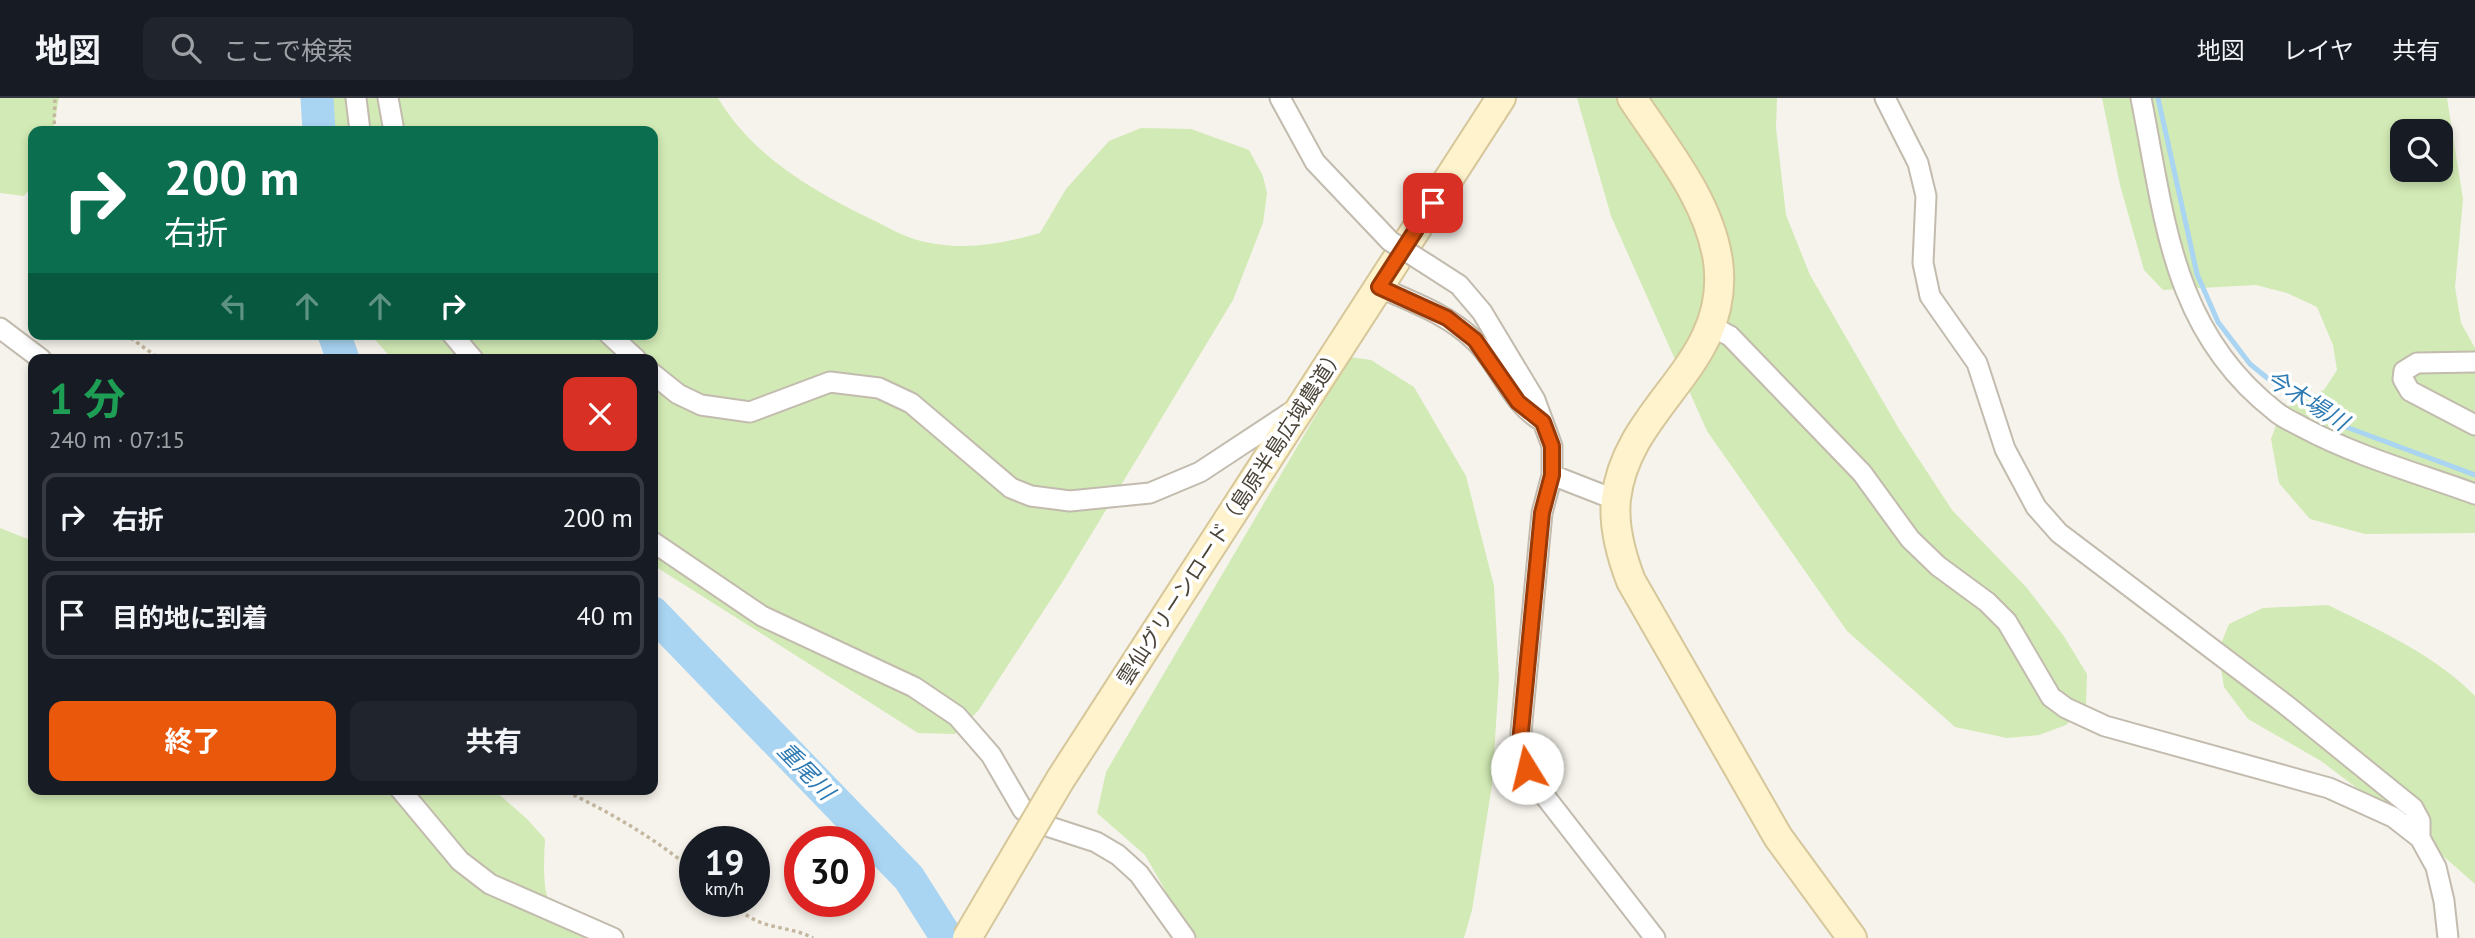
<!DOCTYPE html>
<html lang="ja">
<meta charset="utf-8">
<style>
body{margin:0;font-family:"PT Sans","Noto Sans JP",sans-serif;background:#20242c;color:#f1f3f6;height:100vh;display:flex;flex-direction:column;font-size:26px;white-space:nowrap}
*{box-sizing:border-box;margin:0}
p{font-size:23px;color:#9ea1a6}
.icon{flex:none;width:38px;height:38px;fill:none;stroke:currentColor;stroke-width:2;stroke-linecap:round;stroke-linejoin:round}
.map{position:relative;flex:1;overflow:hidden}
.sheet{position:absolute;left:28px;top:256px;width:630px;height:441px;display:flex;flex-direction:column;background:#171b24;border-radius:14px;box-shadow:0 4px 10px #0003}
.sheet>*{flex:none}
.guide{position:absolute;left:28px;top:28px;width:630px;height:214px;border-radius:14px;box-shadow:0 4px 10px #0003;background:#0b6e4f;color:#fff;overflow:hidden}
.fabs{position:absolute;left:2390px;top:21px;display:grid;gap:14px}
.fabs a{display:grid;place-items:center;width:63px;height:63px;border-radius:14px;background:#171b24;box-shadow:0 4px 10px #0003;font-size:35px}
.speed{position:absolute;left:679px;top:728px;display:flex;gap:14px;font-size:35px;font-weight:700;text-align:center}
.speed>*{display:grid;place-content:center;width:91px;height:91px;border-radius:50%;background:#171b24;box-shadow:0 4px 10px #0003;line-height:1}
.speed small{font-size:18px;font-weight:400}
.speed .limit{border:10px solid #d22;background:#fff;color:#111}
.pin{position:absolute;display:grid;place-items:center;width:60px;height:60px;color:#fff;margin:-30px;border-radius:14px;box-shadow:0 4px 10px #0006}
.me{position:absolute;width:77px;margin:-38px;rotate:351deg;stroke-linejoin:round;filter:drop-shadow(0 0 5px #0008)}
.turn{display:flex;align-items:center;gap:24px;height:147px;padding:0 21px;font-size:32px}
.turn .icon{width:91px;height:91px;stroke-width:2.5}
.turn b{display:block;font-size:49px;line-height:60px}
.lanes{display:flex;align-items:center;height:66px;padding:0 21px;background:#0003;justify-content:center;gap:35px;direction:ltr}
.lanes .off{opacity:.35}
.round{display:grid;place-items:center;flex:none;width:74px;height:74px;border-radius:14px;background:#20242c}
.headline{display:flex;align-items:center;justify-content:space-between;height:119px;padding:0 21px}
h1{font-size:42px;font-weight:700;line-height:52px;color:#1e9e55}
.cta{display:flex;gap:14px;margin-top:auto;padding:14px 21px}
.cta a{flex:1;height:80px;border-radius:14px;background:#ea580c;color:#fff;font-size:28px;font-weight:700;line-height:80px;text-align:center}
.cta a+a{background:#20242c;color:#f1f3f6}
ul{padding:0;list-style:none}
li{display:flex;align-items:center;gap:21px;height:88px;margin:0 14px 10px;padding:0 7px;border:4px solid #363941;border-radius:14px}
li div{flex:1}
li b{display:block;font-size:26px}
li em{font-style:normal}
header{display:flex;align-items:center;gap:42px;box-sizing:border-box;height:98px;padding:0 35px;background:#171b24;border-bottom:2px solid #363941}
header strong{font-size:33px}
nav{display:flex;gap:38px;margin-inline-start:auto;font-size:24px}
.search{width:490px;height:63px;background:#20242c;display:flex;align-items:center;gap:18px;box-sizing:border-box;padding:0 24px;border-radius:14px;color:#9ea1a6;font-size:26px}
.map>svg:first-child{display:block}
.green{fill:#d2eab5;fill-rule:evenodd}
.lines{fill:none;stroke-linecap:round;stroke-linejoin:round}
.stream{stroke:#a9d4f2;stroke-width:5}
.river{stroke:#a9d4f2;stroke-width:33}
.street-casing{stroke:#c2bbae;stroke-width:23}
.secondary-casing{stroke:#d6c79b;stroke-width:32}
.path{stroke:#c4b79f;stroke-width:3.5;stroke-dasharray:3.5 3.5;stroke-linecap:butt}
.street{stroke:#fff;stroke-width:19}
.secondary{stroke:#fff3cd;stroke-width:28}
.street-bridge-casing{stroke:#c2bbae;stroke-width:23;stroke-linecap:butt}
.secondary-bridge-casing{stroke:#d6c79b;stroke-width:32;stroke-linecap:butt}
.street-bridge{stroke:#fff;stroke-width:19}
.secondary-bridge{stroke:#fff3cd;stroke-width:28}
.route-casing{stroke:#983908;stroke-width:18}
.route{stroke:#ea580c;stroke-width:12}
.labels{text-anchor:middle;stroke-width:7;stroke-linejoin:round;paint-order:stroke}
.street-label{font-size:21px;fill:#4b4439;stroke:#fff}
.water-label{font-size:23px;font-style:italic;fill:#2e7ab2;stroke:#fff}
</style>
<header>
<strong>地図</strong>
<div class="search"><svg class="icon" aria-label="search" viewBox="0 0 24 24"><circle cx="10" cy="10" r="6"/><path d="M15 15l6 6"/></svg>ここで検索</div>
<nav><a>地図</a><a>レイヤ</a><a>共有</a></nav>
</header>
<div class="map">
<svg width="2475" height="840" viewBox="0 0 2475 840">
<rect width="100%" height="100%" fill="#f6f3ec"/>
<path class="green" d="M0,0H59L53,33H33V87L24,98L0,95Z
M325,0H718C753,59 815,94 875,123C887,129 901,137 914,141C956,154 999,147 1040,135L1066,91L1109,43L1141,30L1191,31L1249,52L1263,78L1267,95L1263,125L1233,202L1063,483L978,613L955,636L918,635L653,467V261H392L370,236H653V33H326Z
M1577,0H1777L1776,30L1786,117L1810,177L1899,331L1952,412L2027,490L2063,537L2087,576L2086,608L2066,627L2039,637L2007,640L1955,629L1847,533L1707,333L1611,118Z
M2102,0H2447L2463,101L2455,189L2461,225L2475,250V435L2365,436L2310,421L2279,385L2271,341L2282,311L2324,292L2337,272L2333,247L2317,209L2287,195L2256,187L2163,192L2144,172L2120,87ZM2403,33H2441V72H2403Z
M1350,259L1371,262L1414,289L1466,378L1494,488L1499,581L1492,687L1472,812L1464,840H1170L1165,792L1145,757L1097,715L1106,674Z
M0,430L33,443V691H493L527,721L545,741C543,785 540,821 586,840H0Z
M2328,507C2379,532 2435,557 2475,598V786L2418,736L2321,663L2248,621L2224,589L2218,553L2229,526L2263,510Z"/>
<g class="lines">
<path class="stream" d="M2158,0L2197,176L2218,224L2250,266L2287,296L2338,326L2475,377"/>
<path class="river" d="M317,0L319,33
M334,236L343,261
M653,515L909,780L947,840"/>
<defs>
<path id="street" d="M356,0L360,33
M388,0L394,33
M1280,0L1315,64L1390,143
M1885,0L1918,65L1926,98L1923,165L1930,198L1977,265L2005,351L2036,409L2059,435L2286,607L2413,710L2420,723V740
M2141,0C2165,119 2171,232 2275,313C2283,320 2293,324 2302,329C2356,358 2417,375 2475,396
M1428,167L1459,187L1482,214L1535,302L1552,348V377L1542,415L1521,634C1522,655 1526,670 1537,688L1655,840
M1379,189C1412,204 1447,216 1473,241C1500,265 1509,304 1542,323
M1711,228L1730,238L1862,375L1910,441L1938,468L1987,504L2007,524L2051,599L2066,610L2105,628L2329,690L2393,719L2420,740L2436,769L2444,803L2448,840
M0,230L41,261
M452,236L473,261
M609,236L636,261
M2475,264L2417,265L2404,273L2403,281L2410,293L2475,327
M653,276L678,296L701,307L750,314L830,284L879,290L911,305L1011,390L1031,398L1070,403L1150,395L1200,374L1294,312
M1552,377L1616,402
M653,444L762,518L914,589L957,618L991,657L1023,712L1050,729L1096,744L1118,757L1139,776L1185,840
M400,691L460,763L490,786L613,840"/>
<path id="secondary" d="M1632,0C1665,50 1709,102 1718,163C1732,267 1627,306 1616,401C1613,429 1621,457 1631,483L1778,739L1852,840
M1122,586L1501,0"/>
</defs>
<use href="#street" class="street-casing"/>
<use href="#secondary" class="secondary-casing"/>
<path class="path" d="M54,33L55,0
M125,236L160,261
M561,691C608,713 655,740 695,774
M730,803C735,808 741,814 748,818C767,831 793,829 813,840"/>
<use href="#street" class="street"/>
<use href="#secondary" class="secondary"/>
<defs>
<path id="street-bridge" d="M1390,143L1428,167"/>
<path id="secondary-bridge" d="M967,840L1060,682L1122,586"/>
</defs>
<use href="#street-bridge" class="street-bridge-casing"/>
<use href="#secondary-bridge" class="secondary-bridge-casing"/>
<use href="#street-bridge" class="street-bridge"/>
<use href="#secondary-bridge" class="secondary-bridge"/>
</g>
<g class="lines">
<defs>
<path id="route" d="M1433,105L1379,189L1447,220L1475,242L1518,304L1543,324L1552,348V377L1542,415L1521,634V651L1527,670"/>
</defs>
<use href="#route" class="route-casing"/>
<use href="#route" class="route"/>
</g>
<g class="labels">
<g class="street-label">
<text transform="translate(1231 418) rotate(-57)" y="7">雲仙グリーンロード（島原半島広域農道）</text>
</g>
<g class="water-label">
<text transform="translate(2307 302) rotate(32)" y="8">今木場川</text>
<text transform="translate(806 673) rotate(46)" y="8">重尾川</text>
</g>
</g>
</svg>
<div class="fabs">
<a><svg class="icon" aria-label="search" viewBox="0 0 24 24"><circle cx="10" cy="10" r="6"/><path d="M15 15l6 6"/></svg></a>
</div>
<div class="speed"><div>19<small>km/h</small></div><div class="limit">30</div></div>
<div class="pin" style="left:1433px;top:105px;background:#d93025"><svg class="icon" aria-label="arrive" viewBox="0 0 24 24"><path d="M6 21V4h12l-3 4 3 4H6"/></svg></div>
<svg class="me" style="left:1527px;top:670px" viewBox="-20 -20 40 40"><circle r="19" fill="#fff"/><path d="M0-13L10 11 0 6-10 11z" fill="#ea580c"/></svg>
<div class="guide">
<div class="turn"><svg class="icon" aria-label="right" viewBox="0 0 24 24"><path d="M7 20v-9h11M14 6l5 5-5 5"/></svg><div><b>200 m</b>右折</div></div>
<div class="lanes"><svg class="icon off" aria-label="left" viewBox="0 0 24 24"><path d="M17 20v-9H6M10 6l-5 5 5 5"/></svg><svg class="icon off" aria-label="ahead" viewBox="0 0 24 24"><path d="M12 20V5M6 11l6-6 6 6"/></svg><svg class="icon off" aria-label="ahead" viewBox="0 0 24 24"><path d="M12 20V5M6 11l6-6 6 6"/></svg><svg class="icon" aria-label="right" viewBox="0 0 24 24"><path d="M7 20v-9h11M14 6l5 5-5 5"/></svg></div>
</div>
<section class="sheet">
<div class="headline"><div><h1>1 分</h1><p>240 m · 07:15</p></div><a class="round" style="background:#d93025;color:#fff"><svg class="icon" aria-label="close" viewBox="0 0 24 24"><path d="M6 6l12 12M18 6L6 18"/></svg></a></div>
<ul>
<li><svg class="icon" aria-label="right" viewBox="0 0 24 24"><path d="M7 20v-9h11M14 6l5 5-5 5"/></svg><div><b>右折</b></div><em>200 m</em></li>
<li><svg class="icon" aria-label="arrive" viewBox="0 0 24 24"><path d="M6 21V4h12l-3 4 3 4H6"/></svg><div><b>目的地に到着</b></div><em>40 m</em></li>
</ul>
<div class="cta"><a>終了</a><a>共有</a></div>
</section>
</div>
